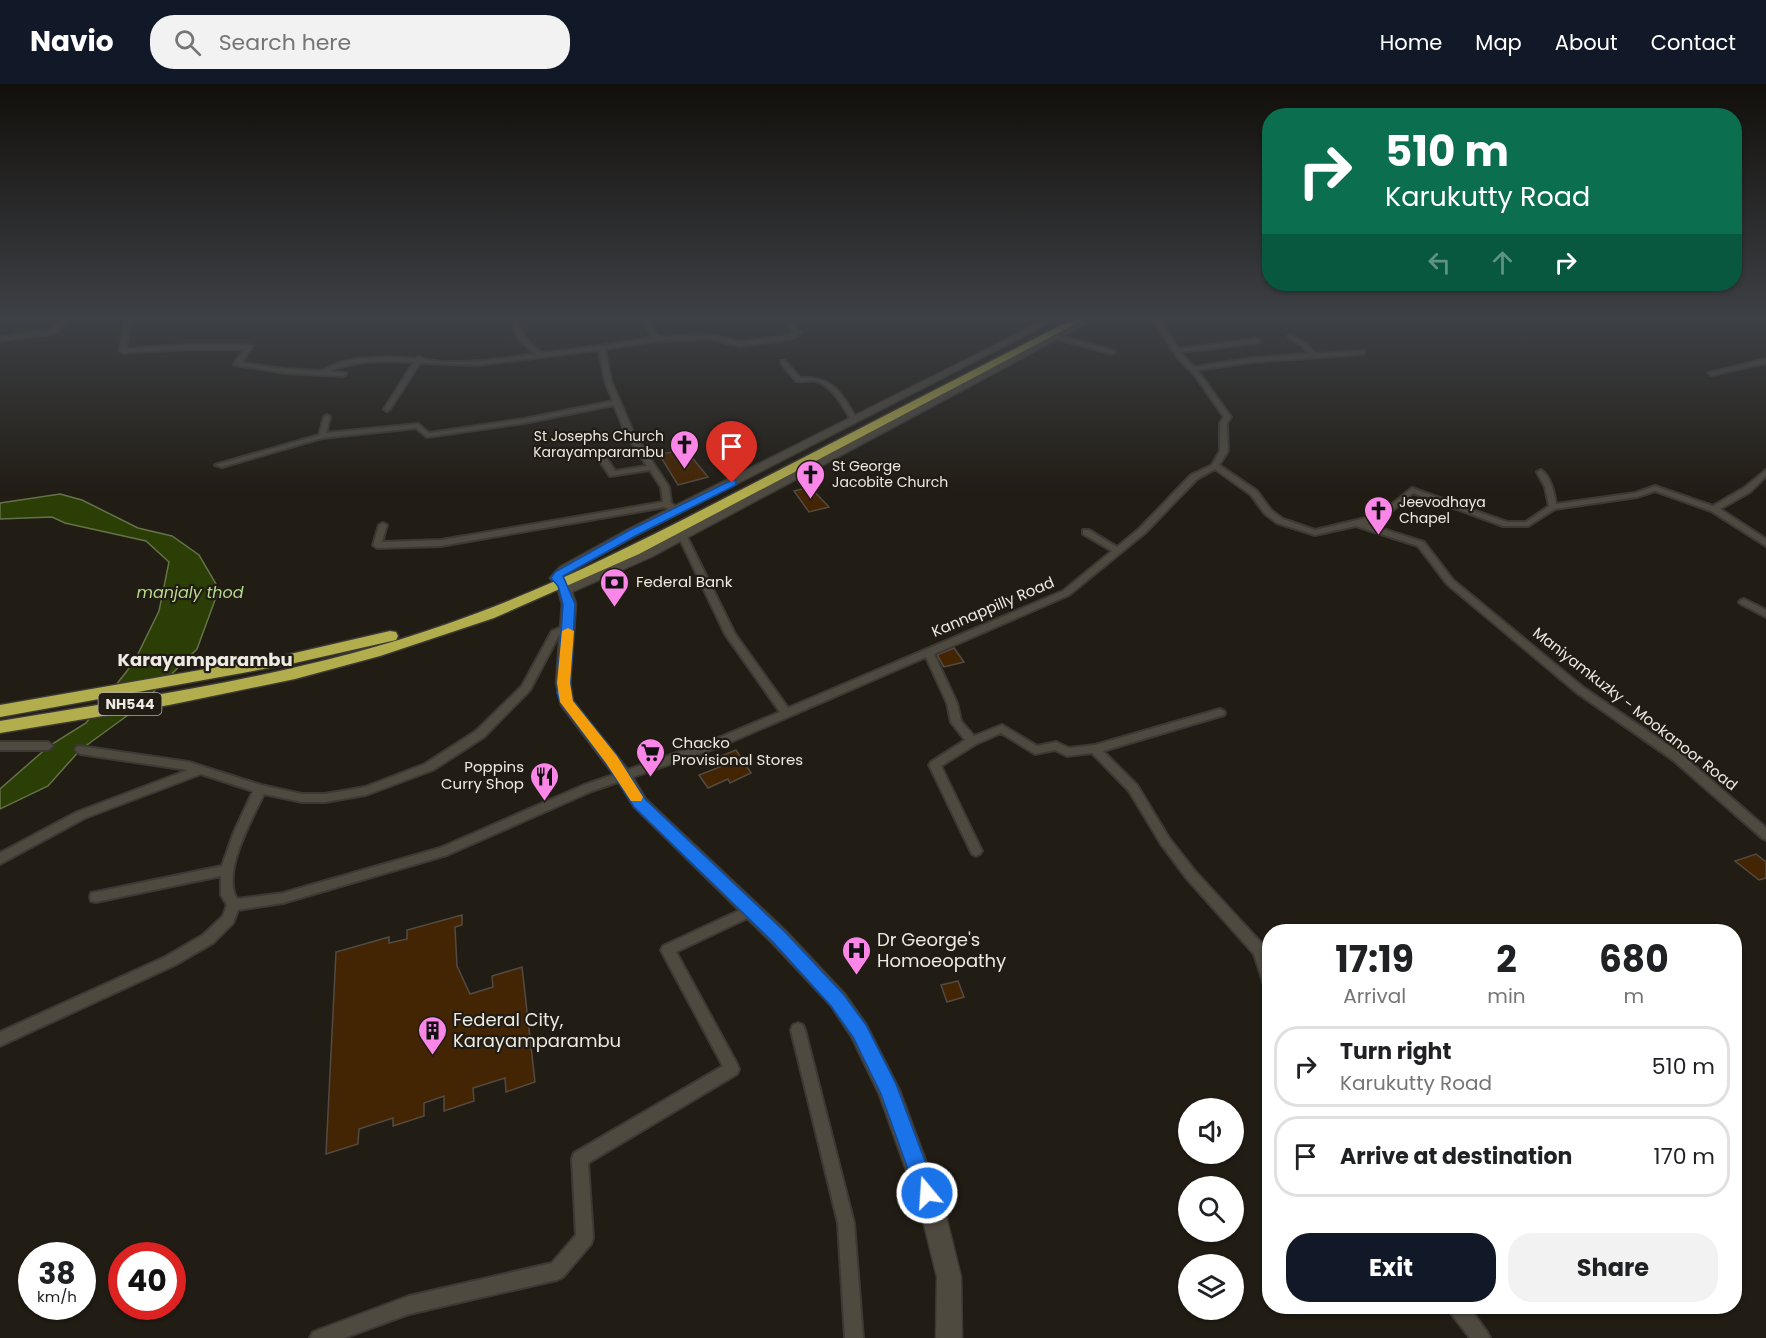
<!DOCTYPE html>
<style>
body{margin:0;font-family:Poppins,sans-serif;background:#f2f2f2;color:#202124;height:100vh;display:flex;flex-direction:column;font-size:22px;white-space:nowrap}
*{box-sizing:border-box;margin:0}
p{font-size:20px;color:#757577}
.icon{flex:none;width:33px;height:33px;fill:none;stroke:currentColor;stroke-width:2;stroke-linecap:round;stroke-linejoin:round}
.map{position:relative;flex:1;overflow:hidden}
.panel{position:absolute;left:1262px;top:840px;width:480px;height:390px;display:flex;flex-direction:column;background:#fff;border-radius:24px;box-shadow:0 2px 4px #0004}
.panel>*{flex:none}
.hud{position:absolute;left:1262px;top:24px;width:480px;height:183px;border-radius:24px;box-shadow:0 2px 4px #0004;background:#0b6e4f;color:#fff;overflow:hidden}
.tools{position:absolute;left:1178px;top:1014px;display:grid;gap:12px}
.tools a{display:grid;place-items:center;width:66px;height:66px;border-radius:50%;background:#fff;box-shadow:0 2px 4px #0004;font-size:30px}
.speed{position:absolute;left:18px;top:1158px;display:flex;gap:12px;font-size:30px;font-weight:700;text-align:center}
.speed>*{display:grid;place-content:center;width:78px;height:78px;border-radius:50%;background:#fff;box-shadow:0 2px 4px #0004;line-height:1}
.speed small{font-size:15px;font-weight:400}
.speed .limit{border:9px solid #d22;background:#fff;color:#111}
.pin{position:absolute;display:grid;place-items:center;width:51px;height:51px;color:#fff;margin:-62px -26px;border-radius:50% 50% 50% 0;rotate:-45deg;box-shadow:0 0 6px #0007}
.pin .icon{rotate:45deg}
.me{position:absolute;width:66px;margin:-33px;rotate:342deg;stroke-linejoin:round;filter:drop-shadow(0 0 4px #0008)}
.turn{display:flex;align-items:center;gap:21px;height:126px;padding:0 24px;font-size:27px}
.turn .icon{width:78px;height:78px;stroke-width:2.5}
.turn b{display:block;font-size:42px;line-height:51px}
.lanes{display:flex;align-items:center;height:57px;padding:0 24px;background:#0003;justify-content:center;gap:30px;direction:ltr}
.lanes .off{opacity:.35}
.eta{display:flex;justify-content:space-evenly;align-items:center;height:102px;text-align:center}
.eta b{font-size:36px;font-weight:700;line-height:42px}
.action{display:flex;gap:12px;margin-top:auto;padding:12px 24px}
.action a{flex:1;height:69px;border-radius:24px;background:#111827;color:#fff;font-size:24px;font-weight:700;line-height:69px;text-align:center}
.action a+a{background:#f2f2f2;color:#202124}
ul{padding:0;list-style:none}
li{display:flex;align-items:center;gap:18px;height:81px;margin:0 12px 9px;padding:0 12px;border:3px solid #e0e0e0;border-radius:24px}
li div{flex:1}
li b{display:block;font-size:22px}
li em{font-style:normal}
header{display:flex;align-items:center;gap:36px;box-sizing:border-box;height:84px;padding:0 30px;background:#111827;color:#fff}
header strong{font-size:28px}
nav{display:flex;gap:33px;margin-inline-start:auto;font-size:21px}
.search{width:420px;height:54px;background:#f2f2f2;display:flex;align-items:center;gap:15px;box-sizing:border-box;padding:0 21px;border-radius:24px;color:#757577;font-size:22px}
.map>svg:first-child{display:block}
.water{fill:#2a3e05;stroke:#647248;stroke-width:1.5}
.building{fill:#442503;stroke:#534a43;stroke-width:1.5}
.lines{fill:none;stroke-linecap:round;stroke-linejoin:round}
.street-casing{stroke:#3c3934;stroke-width:4}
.secondary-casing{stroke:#3c3934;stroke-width:3}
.highway-casing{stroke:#3c3934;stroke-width:3}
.street{fill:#4f4a40;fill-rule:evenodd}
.secondary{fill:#4f4a40;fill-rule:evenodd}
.highway{fill:#b2ad4d;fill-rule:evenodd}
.route{fill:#1a73e8;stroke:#114b97;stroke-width:1.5}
.slow{fill:#f59e0b}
.labels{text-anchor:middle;stroke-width:4.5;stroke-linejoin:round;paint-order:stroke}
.far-poi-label{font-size:14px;fill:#edeae4;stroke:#211c14;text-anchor:start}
.shield{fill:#211c14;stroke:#b0aca6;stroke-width:1.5}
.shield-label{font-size:14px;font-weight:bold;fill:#edeae4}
.poi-label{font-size:15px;fill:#edeae4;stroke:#211c14;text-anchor:start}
.street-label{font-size:15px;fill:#edeae4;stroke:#211c14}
.water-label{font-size:16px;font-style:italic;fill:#b7db8b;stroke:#211c14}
.quarter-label{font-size:18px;font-weight:bold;fill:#edeae4;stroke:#211c14}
.near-poi-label{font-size:18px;fill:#edeae4;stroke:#211c14;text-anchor:start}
</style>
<header>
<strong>Navio</strong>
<div class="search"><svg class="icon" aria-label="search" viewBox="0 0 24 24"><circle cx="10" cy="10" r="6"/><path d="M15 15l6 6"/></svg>Search here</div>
<nav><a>Home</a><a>Map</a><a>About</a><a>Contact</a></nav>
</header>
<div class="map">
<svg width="1766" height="1254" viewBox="0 0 1766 1254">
<rect width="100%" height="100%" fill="#211c14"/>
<path class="water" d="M60,410L82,416L138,444L172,452L199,471L219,505L197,565L135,626L80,666L48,702L0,725V705L49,662L86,639L134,578L159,527L169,478L146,457L65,439L52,433L0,435V419Z"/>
<path class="building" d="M686,366L708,393L678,401L659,370Z
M810,403L829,423L809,428L794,407Z
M954,564L964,578L944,583L937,571Z
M736,666L751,689L730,699L728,695L708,704L699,691L720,683L714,675Z
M1756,770L1766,778V794L1759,796L1735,777Z
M462,831V841L455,843L457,882L470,910L493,903L492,892L522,883L535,998L506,1008L505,994L473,1004L474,1017L444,1027V1012L424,1019V1032L393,1042V1034L359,1045L358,1060L326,1070L336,868L389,853V859L407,855V846Z
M958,897L964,913L947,918L941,901Z"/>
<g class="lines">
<defs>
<path id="street" d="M62,236H68L56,249L0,257V253L52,246Z
M125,236H131L126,265L186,261H249L252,263L241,279L286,285L321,287L338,279L356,275L390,273L416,275L419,273C437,284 512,274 535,270L518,254L512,236H518L524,253L541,269L602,262L652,254L643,236H649L658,253L710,251L741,258L790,251L794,249L783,236H789L801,249L792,255L741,262L710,255L656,257L605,265L611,297L634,350L669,403L671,419L679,425V429H673L665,423L441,462L377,464L373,461L379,441L383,439L387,441L382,458L441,456L663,418L661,403L650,386L610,392L597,373L604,371L615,387L647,382L626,350L614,321L524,339L427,353L416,344L322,354L222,383L215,381L319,351L324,333L327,331L330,333L326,349L418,340L429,349L524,335L613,317L605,297L599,266L478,281L420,279L390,325L387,327L384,325L414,278C384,276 357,276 329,287L345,289L346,290L343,292L286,289L235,281L234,280L245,265H186L123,269L120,267Z
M1154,236H1160L1178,265L1257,255L1260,257L1257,259L1180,268L1194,283L1253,274L1309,270L1302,261L1288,254V252L1290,251L1306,259L1315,270L1364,267V269L1362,270L1253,278L1197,286L1231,333L1227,339L1228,367L1219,381L1257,407L1271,426L1283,435L1315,446L1374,432L1386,425L1412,404L1507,438H1526L1549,422L1545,403L1537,388L1541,386C1551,393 1554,408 1556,420L1635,409L1655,402L1713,422L1744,404L1766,386V392L1750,408L1720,425L1766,455V462L1711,427L1655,407L1637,413L1555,425L1528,442H1503L1413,409L1386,432L1367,440L1424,458L1453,496L1584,604L1681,670L1766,744V756L1762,754L1673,676L1576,608L1447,500L1418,462L1356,442L1315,451L1277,439L1265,430L1251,411L1215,385L1197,395L1145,449L1069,511L934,570L957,619L961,637L974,652L1002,641L1037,662L1056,658L1069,664L1095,661L1220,625L1224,627L1225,629L1224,631L1103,667L1137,701L1169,754L1195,787L1265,863L1269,874V903L1264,901L1254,870L1187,795L1161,760L1129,707L1092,669L1067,672L1055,666L1035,670L1001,649L976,660L941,682L982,767L980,770L976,772L972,770L929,681L931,678L965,656L951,638L947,619L926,573L719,663L592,707L447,771L283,819L238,826L233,839L213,859L175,881L0,962V948L165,873L203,851L223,832L227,821L221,811V792L96,818L91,817L90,813L91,809L96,808L222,782L234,748L253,707L201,690L85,734L0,780V769L77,728L188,686L80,670L75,666L76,663L80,662L189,678L261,701L302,710H325L365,703L425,680L476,647L522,602L552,547L566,541H572L574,543L572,545L559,551L530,606L484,653L433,686L366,711L325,718H302L264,710C252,735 221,789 237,815L283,809L440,764L584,701L711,657L780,628L725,550L678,451L679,449L682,448L686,451L735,550L788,624L1063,507L1112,467L1083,450V446H1089L1117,463L1139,445L1191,391L1212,381L1220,367V339L1224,333L1194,290L1177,273Z
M1056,251L1114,267L1115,268L1112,270L1054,254V252Z
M1766,275V279L1712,291L1709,289Z
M781,277H785L800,294C832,292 843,310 857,336L856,337H852C843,323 833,302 816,297C809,296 802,298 796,297L781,279Z
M1744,515L1766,526V533L1741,520L1739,518L1741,516Z
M0,658H48L53,662L48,666H0Z
M751,821L756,822L757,826L756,830L676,868L737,980L739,985L737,990L588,1079L593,1154L591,1160L563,1193L557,1196L409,1230L344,1254H310L313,1248L409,1212L552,1179L576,1151L572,1075L574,1069L723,982L663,870L661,866L663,862Z
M798,939L803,941L805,946L854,1139L863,1254H845L838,1139L791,946L793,941Z
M1447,1222H1468L1487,1248L1490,1254H1470L1450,1228Z"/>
<path id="secondary" d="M1045,236H1055L635,452L568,489L563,494L569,500L643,467L1083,236H1093L651,473L572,508L576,520L570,599L573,617L629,687L646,715L786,847L845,910L866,940L900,1007L945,1128L961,1193L962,1254H936L937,1193L921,1128L879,1010L852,954L831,922L772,859L634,723L617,695L561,621L556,599L562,520L557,502L550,494L560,483L627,446Z"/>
<path id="highway" d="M1071,236H1083L639,470L494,534L380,572L295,595L169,621L0,649V637C150,612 302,591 447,540C557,502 659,448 762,395C865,342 968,289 1071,236Z
M390,547L396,548L398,552L396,556L286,581L0,633V621L286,571Z"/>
</defs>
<use href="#street" class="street-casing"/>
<use href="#secondary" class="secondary-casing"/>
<use href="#highway" class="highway-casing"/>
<use href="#street" class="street"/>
<use href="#secondary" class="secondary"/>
<use href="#highway" class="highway"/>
</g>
<linearGradient id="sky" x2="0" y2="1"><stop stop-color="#120f0b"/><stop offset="0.57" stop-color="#3d4045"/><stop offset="1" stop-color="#3d4045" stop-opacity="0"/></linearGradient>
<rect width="1766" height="411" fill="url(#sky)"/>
<path class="route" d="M732,396L736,397V401L635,452L563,492L575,520L570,609L573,617L617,672L645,715L785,848L844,911L866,941L896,1000L937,1109L934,1116L927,1120L919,1116L881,1010L853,953L831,922L773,858L634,723L606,679L560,618L557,609L563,520L558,502L551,494L555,488L628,447Z"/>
<path class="slow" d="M568,544L574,547L570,599L573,617L617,672L643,713L641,717H631L606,679L560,618L557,599L562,547Z"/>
<defs>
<symbol id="church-pin" viewBox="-11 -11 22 30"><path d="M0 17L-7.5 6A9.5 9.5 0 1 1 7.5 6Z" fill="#fa87e7" stroke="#211c14"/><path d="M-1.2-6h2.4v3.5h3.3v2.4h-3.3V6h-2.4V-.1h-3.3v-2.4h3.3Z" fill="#111"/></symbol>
<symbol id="bank-pin" viewBox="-11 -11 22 30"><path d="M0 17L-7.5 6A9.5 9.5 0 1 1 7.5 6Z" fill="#fa87e7" stroke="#211c14"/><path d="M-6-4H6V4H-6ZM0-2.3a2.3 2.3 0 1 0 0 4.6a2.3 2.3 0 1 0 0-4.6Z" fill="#111"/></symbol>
<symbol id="supermarket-pin" viewBox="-11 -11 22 30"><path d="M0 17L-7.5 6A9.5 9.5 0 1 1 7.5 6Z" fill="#fa87e7" stroke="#211c14"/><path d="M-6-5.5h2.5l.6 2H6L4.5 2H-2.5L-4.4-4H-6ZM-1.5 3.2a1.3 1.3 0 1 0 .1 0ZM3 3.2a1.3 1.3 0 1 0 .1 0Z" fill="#111"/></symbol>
<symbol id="restaurant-pin" viewBox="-11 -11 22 30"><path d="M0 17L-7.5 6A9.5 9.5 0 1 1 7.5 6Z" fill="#fa87e7" stroke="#211c14"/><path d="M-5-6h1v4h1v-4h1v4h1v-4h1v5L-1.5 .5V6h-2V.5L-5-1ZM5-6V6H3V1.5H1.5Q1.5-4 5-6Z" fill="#111"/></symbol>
<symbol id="hospital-pin" viewBox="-11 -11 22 30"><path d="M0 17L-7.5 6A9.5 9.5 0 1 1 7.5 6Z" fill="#fa87e7" stroke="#211c14"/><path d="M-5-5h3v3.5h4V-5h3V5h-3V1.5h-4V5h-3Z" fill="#111"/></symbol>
<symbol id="building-pin" viewBox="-11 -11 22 30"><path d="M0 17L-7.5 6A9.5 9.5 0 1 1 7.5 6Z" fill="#fa87e7" stroke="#211c14"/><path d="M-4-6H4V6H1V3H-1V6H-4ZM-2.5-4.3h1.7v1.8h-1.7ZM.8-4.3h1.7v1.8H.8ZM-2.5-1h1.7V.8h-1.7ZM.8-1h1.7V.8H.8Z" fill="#111"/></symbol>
</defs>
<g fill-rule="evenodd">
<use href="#church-pin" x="668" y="344" width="33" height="45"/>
<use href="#church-pin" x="794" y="374" width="33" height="45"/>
<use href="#church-pin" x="1362" y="410" width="33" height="45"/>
<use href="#bank-pin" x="598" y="482" width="33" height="45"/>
<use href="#supermarket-pin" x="634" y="652" width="33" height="45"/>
<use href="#restaurant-pin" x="528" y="676" width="33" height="45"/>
<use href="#hospital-pin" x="840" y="850" width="33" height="45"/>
<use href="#building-pin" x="416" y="930" width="33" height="45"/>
</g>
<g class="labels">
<g class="far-poi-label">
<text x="664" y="357" text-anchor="end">St Josephs Church<tspan x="664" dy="16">Karayamparambu</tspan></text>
<text x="832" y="387">St George<tspan x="832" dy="16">Jacobite Church</tspan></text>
<text x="1399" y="423">Jeevodhaya<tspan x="1399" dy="16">Chapel</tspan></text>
</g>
<rect class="shield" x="98.5" y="609" width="63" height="22" rx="4.5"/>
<g class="shield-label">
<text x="130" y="625">NH544</text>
</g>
<g class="poi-label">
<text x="636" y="503">Federal Bank</text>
<text x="672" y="664">Chacko<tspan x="672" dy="17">Provisional Stores</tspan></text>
<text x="524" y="688" text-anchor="end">Poppins<tspan x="524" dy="17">Curry Shop</tspan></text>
</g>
<g class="street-label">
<text transform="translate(993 523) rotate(-23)" y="5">Kannappilly Road</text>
<text transform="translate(1635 625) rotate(38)" y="5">Maniyamkuzky - Mookanoor Road</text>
</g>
<g class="water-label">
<text x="190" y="514">manjaly thod</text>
</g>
<g class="quarter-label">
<text x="205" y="582">Karayamparambu</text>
</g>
<g class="near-poi-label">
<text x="877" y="862">Dr George's<tspan x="877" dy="21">Homoeopathy</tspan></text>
<text x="453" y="942">Federal City,<tspan x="453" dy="21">Karayamparambu</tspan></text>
</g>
</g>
</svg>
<div class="tools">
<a><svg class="icon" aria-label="sound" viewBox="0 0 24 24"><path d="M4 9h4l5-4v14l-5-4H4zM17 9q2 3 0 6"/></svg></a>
<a><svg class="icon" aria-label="search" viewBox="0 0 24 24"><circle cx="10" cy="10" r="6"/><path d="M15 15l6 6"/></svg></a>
<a><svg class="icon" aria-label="layers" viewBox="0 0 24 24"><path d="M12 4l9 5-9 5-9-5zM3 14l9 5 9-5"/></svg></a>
</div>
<div class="speed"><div>38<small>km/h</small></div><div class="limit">40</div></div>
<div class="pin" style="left:732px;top:399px;background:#d93025"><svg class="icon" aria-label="arrive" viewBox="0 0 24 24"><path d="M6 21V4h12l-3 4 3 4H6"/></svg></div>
<svg class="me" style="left:927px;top:1109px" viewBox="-20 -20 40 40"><circle r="17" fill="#1a73e8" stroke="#fff" stroke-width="3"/><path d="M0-11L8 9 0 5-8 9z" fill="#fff"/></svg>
<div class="hud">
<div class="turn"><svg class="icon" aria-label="right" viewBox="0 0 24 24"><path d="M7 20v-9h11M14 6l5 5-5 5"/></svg><div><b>510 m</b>Karukutty Road</div></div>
<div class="lanes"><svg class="icon off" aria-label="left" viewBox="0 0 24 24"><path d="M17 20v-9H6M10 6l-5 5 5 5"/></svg><svg class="icon off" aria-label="ahead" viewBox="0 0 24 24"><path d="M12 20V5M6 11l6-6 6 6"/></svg><svg class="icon" aria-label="right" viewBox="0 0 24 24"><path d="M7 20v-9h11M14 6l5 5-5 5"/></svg></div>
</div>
<section class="panel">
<div class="eta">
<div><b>17:19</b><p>Arrival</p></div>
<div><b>2</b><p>min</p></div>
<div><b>680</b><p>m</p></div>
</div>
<ul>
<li><svg class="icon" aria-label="right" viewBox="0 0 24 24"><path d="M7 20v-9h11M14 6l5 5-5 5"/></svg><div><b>Turn right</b><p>Karukutty Road</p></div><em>510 m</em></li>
<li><svg class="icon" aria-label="arrive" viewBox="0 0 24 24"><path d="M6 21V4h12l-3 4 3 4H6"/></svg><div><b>Arrive at destination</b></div><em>170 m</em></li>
</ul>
<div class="action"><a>Exit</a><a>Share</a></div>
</section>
</div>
